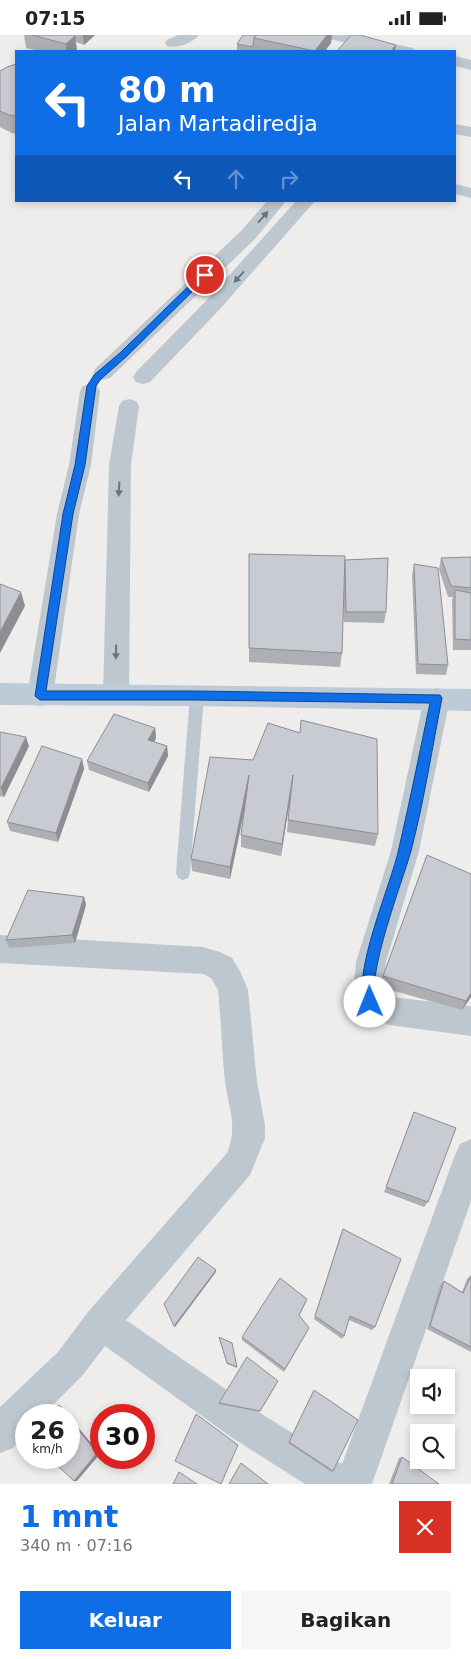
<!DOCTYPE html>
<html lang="id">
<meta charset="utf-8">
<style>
body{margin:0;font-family:"DejaVu Sans",sans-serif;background:#f6f6f6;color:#202124;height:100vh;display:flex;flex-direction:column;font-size:19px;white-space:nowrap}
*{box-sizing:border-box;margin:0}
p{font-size:16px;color:#757577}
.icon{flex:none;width:28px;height:28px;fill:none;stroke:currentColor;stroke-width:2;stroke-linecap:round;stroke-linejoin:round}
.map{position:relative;height:1449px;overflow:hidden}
.panel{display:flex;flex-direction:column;background:#fff;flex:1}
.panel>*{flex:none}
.banner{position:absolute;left:15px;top:15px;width:441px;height:152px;border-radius:0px;box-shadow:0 2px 8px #0003;background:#0f6de6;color:#fff;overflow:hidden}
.controls{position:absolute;left:410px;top:1334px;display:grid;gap:10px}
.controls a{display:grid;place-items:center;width:45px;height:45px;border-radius:0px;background:#fff;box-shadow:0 2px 8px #0003;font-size:25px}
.speed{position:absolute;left:15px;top:1369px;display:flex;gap:10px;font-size:25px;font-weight:700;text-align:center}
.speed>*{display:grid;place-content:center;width:65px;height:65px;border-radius:50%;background:#fff;box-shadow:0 2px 8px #0003;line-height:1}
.speed small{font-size:12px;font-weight:400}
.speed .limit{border:8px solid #d22;background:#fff;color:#111}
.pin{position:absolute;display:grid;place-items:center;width:42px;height:42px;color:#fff;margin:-21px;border:2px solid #fff;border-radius:50%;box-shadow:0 1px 5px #0007}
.me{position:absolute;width:55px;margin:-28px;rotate:359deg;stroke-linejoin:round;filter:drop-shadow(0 0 4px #0008)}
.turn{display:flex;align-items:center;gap:18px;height:105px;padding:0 20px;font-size:22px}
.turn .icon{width:65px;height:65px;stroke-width:2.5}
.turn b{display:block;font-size:35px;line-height:42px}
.lanes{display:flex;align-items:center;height:48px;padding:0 20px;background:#0003;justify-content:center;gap:25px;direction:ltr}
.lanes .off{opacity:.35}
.round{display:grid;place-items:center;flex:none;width:52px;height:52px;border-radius:0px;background:#f6f6f6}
.headline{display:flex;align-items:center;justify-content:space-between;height:85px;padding:0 20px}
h1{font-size:30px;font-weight:600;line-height:38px;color:#0f6de6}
.primary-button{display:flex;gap:10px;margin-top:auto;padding:10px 20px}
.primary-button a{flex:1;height:58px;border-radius:0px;background:#0f6de6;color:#fff;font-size:20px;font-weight:600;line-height:58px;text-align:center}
.primary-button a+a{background:#f6f6f6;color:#202124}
.status{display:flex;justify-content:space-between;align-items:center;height:35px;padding:0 25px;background:#fff;direction:ltr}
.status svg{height:14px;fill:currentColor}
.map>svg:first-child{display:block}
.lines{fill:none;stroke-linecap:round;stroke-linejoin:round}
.lane{fill:#bcc7d0;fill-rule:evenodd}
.street{fill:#bcc7d0;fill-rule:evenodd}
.secondary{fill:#bdcad7;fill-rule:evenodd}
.wall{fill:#adafb5}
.shaded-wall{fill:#8d8e93}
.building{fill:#c9cbd2;stroke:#8d8e93}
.oneway{fill:#68747e}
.route{fill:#0f6de6;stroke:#0a4796}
</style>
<div class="status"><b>07:15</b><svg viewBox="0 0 49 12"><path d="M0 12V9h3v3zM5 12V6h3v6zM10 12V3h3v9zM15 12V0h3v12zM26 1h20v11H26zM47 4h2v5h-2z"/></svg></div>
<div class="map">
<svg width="471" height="1449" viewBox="0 0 471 1449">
<rect width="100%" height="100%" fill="#efecec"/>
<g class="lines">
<path class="lane" d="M197,655L202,656L204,660L190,838L188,843L183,845L178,843L176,838L190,660L192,656Z"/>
<path class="street" d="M178,0H199C193,8 177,14 167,11L165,8L167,5Z
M321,0H352L413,13L415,16H385L324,3Z
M455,21L471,25V35L455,31Z
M455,89L471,92V102L455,99Z
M455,149L471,153V163L455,159Z
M267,166H286L255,204L110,343L103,345L96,343L93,338L96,333L241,196Z
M296,166H315L220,274L150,347L143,349L136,347L133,342L136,337L206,266Z
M90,349L97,351L100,356L91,430L79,479L53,661L49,668L40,671L31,668L27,661L57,479L69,430L80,356L83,351Z
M129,364L136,366L139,371L131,430L129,660L125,667L116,670L107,667L103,660L109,430L119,371L122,366Z
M437,653L446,656L450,663L419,816L386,927L383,958L391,962L471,971V1001L389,990L359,977L353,962L356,927L391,816L424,663L428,656Z
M0,900L203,912L220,917L232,923L240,936L248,955L257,1047L265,1090V1103L250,1140L126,1285L257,1376L342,1429L455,1120L460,1109L471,1104V1166L372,1449H305L231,1402L105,1311L82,1341L43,1380H26V1396L13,1413L0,1418V1372L58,1317L88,1277L227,1118C238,1090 229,1075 225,1047C222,1017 221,986 218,955L211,943L203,939L0,928Z"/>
<path class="secondary" d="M0,648L471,654V676L197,671L0,670Z"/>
</g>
<path class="wall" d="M24,0H95L84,10L76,7L77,16H39L26,13Z
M243,0H332L331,8L325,16H244L237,15V9Z
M16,29V99L12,98L0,92V36Z
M249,519L345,525L386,577L384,588L344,587V558L342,618L340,632L249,627Z
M471,522V615H453L452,565L453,562H448L439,534L441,523Z
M414,529L448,630L446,640L416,639L412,540Z
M155,693L156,703L154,707L167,711L168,721L149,757L89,735L87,726Z
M0,697L29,711L4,762L0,761Z
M210,722L378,799L375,811L287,797L290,763L281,821L241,812V800L245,773L230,844L192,836L191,824Z
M82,724L84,734L58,807L10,796L7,787Z
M471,839V962L462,975L380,952L383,941Z
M84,862L86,870L75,908L9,913L6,905Z
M414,1077L428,1167L424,1172L384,1157Z
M341,1198L375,1292L372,1295L349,1285L344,1301L342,1304L314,1284Z
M471,1240V1317L427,1294L440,1250L444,1246L462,1257L467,1244Z
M306,1267L299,1281L309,1293L284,1337L242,1305V1302Z
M219,1303L237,1332V1333L227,1329Z
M278,1346L260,1377L219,1369V1368Z
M313,1357L333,1436L331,1437L288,1408Z
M402,1422L439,1449H389L399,1423Z"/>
<path class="shaded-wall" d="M67,0L75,1L77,16H66V9Z
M83,0H95L84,10Z
M327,0H332L331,8L325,16H315Z
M396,10L395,16H391Z
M21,557L25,571L0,618V597Z
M155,693L156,703L150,715L148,705Z
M26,702L29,711L4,762L1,753Z
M167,711L168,721L149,757L148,748Z
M82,724L84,734L58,807L56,798Z
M249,740V752L230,844V832Z
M293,740L292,752L281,821L282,809Z
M84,862L86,870L75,908L72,900Z
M471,958V962L462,975L466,966Z
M216,1235V1237L175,1292L174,1291Z
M58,1370L61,1371L68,1380H67Z
M69,1381L100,1419L77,1446H74Z"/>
<path class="building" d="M32,0H73L75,1L66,9Z
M243,0H256L254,3L253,12L237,9Z
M256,0H327L315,16L254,3Z
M351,0H360L396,10L391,16H337Z
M16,29V81L9,80L0,76V36L7,32Z
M249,519L345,521L342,618L249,613Z
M471,522V553L451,551L441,523Z
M388,523L386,577H346L345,525Z
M414,529L438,533L448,630L418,629Z
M0,549L21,557L0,597Z
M455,555L471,558V605L455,604Z
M114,679L155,693L148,705L167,711L148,748L87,726Z
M301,685L377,704L378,799L288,785L293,740L282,809L241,800L249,740L230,832L191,824L210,722L253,725L268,688L300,698Z
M0,697L26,702L1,753H0Z
M42,711L82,724L56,798L7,787Z
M427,820L471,839V958L466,966L383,941Z
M28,855L84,862L72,900L6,905Z
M414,1077L456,1093L428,1167L386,1152Z
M343,1194L401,1224L375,1292L350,1281L344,1301L315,1281Z
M198,1222L216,1235L174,1291L164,1269Z
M471,1241V1312L430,1291L444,1246L463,1258Z
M280,1243L307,1264L299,1280L309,1293L285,1334L242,1302Z
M219,1302L232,1308L237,1332L227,1328Z
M247,1322L278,1346L260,1376L219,1368Z
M314,1355L358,1385L333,1436L289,1407Z
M58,1370L67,1380H55Z
M196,1379L238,1410L221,1449L175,1426Z
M69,1383L97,1418L74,1446L48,1422H69Z
M402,1422L439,1449H392Z
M241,1428L268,1449H229Z
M179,1437L197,1449H173Z"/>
<defs><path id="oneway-solid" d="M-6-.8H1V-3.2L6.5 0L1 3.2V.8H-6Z" transform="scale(1.25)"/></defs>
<g class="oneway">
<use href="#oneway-solid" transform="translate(263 182) rotate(-49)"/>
<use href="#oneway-solid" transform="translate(239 242) rotate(132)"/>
<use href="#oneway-solid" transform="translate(119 454) rotate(93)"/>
<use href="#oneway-solid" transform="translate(116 617) rotate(91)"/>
</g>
<path class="route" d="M202,238L209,240L127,321L101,344L96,351L85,430L73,479L46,656H197L440,660L442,663C432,714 424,766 411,816C402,848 366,940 376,967L374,972L370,974L365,972C351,938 391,851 399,813C410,765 420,716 430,668L197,665H40L35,661L63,479L75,430L87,351L94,340L121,317Z"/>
</svg>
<div class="controls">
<a><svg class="icon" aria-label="sound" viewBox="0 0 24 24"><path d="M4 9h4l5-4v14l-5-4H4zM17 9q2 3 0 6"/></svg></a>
<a><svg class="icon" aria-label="search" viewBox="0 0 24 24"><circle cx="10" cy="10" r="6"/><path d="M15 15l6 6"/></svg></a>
</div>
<div class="speed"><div>26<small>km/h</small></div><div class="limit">30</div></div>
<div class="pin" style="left:205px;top:240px;background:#d93025"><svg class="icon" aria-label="arrive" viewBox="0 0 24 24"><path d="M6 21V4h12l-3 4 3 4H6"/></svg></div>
<svg class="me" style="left:370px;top:967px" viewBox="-20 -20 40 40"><circle r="19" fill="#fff"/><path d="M0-13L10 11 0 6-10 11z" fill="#0f6de6"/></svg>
<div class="banner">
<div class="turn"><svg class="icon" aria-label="left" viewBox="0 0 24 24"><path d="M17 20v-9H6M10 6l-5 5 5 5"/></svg><div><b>80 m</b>Jalan Martadiredja</div></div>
<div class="lanes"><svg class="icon" aria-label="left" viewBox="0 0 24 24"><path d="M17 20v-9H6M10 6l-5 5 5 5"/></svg><svg class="icon off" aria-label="ahead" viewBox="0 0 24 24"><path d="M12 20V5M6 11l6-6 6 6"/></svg><svg class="icon off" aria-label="right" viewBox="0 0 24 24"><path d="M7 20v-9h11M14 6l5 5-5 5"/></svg></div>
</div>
</div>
<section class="panel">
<div class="headline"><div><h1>1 mnt</h1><p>340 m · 07:16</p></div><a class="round" style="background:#d93025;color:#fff"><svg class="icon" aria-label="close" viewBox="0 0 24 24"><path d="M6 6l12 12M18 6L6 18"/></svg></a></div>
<div class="primary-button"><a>Keluar</a><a>Bagikan</a></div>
</section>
